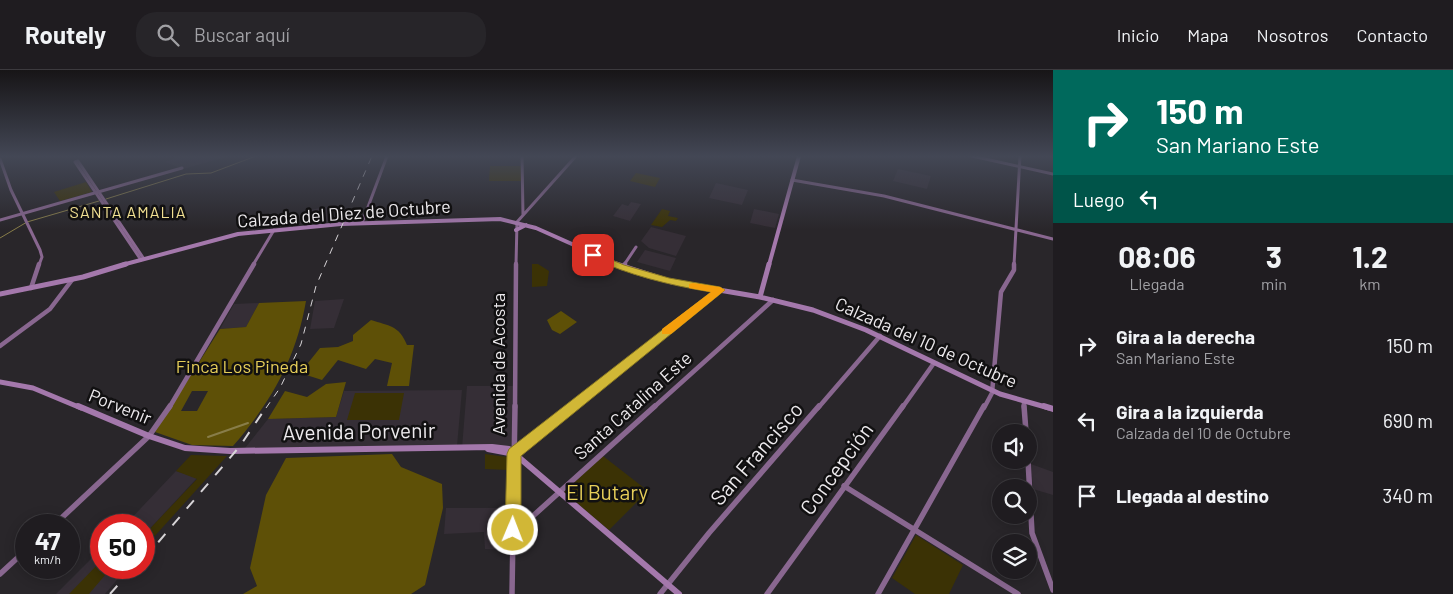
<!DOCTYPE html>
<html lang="es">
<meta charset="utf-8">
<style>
body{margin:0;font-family:Barlow,sans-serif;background:#272529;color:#f1f3f6;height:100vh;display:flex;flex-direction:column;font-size:19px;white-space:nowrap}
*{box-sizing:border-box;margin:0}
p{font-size:16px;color:#a1a1a5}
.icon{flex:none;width:28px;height:28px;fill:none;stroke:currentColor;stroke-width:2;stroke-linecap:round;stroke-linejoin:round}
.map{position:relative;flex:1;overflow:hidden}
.details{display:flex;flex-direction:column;background:#1f1c20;width:400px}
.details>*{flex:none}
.guide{background:#00695c;color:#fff;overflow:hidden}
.controls{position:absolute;left:992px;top:354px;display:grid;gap:10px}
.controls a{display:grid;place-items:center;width:45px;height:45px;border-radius:50%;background:#1f1c20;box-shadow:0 2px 12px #0003,0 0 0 1px #3c3a3e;font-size:25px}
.speed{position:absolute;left:15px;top:444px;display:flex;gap:10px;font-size:25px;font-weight:700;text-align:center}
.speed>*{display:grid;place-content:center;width:65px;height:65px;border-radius:50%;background:#1f1c20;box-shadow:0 2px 12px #0003,0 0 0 1px #3c3a3e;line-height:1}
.speed small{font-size:12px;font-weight:400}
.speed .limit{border:8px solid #d22;background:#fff;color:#111}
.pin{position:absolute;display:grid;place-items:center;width:42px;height:42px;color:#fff;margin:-21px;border-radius:10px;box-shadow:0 2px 8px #0006}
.me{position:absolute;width:55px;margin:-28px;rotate:1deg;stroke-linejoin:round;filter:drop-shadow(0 0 4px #0008)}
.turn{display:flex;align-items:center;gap:18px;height:105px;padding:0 20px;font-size:22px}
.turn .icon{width:65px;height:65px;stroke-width:2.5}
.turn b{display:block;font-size:35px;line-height:42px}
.then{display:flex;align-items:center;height:48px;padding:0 20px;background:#0003;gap:10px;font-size:19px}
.eta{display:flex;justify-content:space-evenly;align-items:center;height:85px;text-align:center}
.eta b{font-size:30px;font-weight:700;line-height:35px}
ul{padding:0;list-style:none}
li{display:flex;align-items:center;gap:15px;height:75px;padding:0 20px}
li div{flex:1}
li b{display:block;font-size:19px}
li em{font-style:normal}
header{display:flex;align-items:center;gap:30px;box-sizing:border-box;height:70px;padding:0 25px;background:#1f1c20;border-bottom:1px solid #3c3a3e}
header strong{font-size:24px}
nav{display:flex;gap:28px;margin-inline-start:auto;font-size:18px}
.search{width:350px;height:45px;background:#272529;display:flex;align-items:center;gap:12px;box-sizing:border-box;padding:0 18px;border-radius:20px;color:#a1a1a5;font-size:19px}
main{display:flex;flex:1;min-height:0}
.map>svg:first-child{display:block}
.built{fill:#352e36}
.green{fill:#3b3205}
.forest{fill:#5e5007;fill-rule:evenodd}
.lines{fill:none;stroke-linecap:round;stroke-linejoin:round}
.stream-far1{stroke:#887d49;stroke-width:1}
.stream{stroke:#887d49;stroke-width:2}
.secondary-far2{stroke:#896790;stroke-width:3}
.secondary-far1{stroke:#896790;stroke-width:4.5}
.secondary{stroke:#896790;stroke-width:5.5}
.primary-far2{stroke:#a478ac;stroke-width:4}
.primary-far1{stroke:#a478ac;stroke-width:5}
.primary{stroke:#a478ac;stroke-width:6}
.rail-far1{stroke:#d7d4d7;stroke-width:1;stroke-dasharray:7 7;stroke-linecap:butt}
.rail{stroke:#d7d4d7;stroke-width:2;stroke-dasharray:11 11;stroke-linecap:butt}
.route{fill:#d1b736;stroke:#887723}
.slow{fill:#f59e0b}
.labels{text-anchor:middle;stroke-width:5;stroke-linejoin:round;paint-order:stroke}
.far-neighbourhood-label{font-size:16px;letter-spacing:1px;fill:#f1e092;stroke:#111011}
.street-label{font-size:18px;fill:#edeaed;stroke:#111011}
.park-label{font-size:18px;fill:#e6ce59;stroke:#111011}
.near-street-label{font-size:21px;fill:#edeaed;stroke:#111011}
.near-park-label{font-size:21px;fill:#e6ce59;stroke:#111011}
</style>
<header>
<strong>Routely</strong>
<div class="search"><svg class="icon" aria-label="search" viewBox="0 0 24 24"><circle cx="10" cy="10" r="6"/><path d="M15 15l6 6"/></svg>Buscar aquí</div>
<nav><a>Inicio</a><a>Mapa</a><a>Nosotros</a><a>Contacto</a></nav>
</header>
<main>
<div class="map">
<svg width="1053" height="524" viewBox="0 0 1053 524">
<rect width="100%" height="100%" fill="#29262a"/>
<path class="built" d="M174,86H230L183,99L165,92L175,88Z
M898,99L931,106L927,119L893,111Z
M716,113L748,120L742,135L709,128Z
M631,132L641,134L630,151L613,146L622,134L628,136Z
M331,136L330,140H341L336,150L314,155L310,140Z
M754,139L779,144L775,158L750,153Z
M651,157L686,166L676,186L649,178L641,171Z
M645,180L676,188L670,201L637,192Z
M344,229L334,258L310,259L315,231Z
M259,233L246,257L220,259L234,234Z
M467,316H514V384L509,379L462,378Z
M462,320L457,376L245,378L268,349L336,347L344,321Z
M1031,394L1053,402V425L1033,419Z
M176,401L197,408L144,465V455H125Z
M446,438H507L506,480L485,479L484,462L444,464Z
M101,479V498H127L105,524H56Z"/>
<path class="green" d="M490,96H522L521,111H489Z
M636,103L660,108L655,117L630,111Z
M86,112L92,122L60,131L54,122Z
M662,139L670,141L668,146L678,148L676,151L670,150L662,157L651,155Z
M532,194H538L549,201L547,216L532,217Z
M355,323H404L399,350H347Z
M485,384L507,387L509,390L508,400L485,399Z
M191,385L227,386L144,478V465L197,409L176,401Z
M603,386L648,421L609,460L564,422Z
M916,465L963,495L949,524H915L892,508Z
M101,491V498H111L89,524H69Z"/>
<path class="forest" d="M306,231C296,289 271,332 233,376L192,375L155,362L220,259L246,257L259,233ZM192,321H208L197,341H181Z
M561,241L577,252L560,264L552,260L547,250Z
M371,250C389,256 399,255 407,275H414L409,316H387L392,293L375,289L366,299L338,290L322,310L300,303L320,278L338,277L353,271V265Z
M346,312L336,347L268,349L285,321L307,327L326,314Z
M392,384L401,397L442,414L443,438L425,515L411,524H243L257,516L250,498L266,425L286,388Z"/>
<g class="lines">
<path class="stream-far1" d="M106,129L186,104L211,103L256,86
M0,168L27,152L99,131"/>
<path class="stream" d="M208,367L248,353"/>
<path class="secondary-far2" d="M522,86L523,145
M972,86L1053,104
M0,89L11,120L40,180L42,187L39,195
M792,110L884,126L1053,169
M0,150L182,98
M362,153L387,86
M141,190L75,92L78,91L144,189
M253,195L274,160
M516,195L517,152L576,86
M624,195L636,177
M1014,195L1020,86"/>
<path class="secondary-far1" d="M622,198L625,194
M31,218L39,194
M0,276L50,239L72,210
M1024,332V338
M169,338L254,194
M515,338L516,194
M572,338L720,220
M653,338L773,230
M818,338L880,266
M902,338L934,293
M984,338L992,323L1001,222L1014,200V194"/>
<path class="secondary" d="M1024,336L1026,362
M514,384L574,336
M1028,390L1032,463L1053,520
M844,416L1018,524
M54,455L149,366L170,336
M513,464L655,336
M0,504L26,480
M512,524L515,336
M660,524L709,463L819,336
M767,524L903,336
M878,524L984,336"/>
<path class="primary-far2" d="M516,160L526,155
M122,195L238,164L341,154L500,149L536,158L619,195
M769,195L799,86"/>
<path class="primary-far1" d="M616,194L672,212L760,227L813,240L866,260L1000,324L1049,338
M0,224L83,207L126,194
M760,227L769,194
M0,312L33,318L81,338"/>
<path class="primary" d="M78,336L149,366L185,378L230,381L492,377L509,379L679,524
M1044,336L1053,339
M488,379L514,384"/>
<path class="rail-far1" d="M266,338L280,318L301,274L316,216L372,86"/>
<path class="rail" d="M144,489L240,376L267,336
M110,524L133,498"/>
</g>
<linearGradient id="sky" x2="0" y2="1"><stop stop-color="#171517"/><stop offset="0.54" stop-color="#434755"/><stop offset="1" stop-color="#434755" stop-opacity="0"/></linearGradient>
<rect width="1053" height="160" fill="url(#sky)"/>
<path class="route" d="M593,182L624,195L669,208L720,217L725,220L521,386V460L518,465L513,467L507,465L505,460L507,384L509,379L711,222C668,215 629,205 589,187V183Z"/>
<path class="slow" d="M693,213L720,217L725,220L671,264H662V259L711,222L689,218V214Z"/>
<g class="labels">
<g class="far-neighbourhood-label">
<text x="128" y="148">SANTA AMALIA</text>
</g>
<g class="street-label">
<text transform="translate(344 144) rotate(-4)" y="6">Calzada del Diez de Octubre</text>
<text transform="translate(926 273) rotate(24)" y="6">Calzada del 10 de Octubre</text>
<text transform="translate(499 294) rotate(-90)" y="6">Avenida de Acosta</text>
<text transform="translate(633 336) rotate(-42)" y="6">Santa Catalina Este</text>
<text transform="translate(120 337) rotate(22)" y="6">Porvenir</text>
</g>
<g class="park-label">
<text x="242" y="303">Finca Los Pineda</text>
</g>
<g class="near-street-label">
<text transform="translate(359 362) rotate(-1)" y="7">Avenida Porvenir</text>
<text transform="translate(757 384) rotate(-49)" y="7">San Francisco</text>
<text transform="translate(837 399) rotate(-54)" y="7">Concepción</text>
</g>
<g class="near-park-label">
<text x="607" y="430">El Butary</text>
</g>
</g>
</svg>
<div class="controls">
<a><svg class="icon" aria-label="sound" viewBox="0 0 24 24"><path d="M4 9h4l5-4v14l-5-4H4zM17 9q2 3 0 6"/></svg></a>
<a><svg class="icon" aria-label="search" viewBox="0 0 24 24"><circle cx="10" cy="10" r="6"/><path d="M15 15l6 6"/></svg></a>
<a><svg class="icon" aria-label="layers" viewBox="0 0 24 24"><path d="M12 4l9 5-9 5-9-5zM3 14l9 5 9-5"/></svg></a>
</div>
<div class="speed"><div>47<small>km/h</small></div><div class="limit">50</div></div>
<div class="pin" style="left:593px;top:185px;background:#d93025"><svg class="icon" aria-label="arrive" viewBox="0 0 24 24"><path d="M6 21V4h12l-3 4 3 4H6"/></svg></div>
<svg class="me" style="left:513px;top:460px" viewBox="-20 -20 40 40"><circle r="17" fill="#d1b736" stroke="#fff" stroke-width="3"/><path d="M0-11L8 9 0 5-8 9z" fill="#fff"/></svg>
</div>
<section class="details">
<div class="guide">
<div class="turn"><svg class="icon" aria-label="right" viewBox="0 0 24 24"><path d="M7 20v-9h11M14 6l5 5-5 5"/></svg><div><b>150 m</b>San Mariano Este</div></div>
<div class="then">Luego<svg class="icon" aria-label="left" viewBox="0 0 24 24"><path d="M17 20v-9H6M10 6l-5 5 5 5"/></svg></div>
</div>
<div class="eta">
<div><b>08:06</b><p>Llegada</p></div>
<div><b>3</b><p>min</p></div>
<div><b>1.2</b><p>km</p></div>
</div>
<ul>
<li><svg class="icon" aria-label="right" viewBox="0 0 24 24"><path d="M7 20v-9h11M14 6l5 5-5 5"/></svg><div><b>Gira a la derecha</b><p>San Mariano Este</p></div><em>150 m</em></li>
<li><svg class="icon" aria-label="left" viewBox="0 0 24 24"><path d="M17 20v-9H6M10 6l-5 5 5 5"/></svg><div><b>Gira a la izquierda</b><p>Calzada del 10 de Octubre</p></div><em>690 m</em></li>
<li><svg class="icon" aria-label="arrive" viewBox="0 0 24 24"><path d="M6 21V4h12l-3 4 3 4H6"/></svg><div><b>Llegada al destino</b></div><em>340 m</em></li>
</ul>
</section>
</main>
